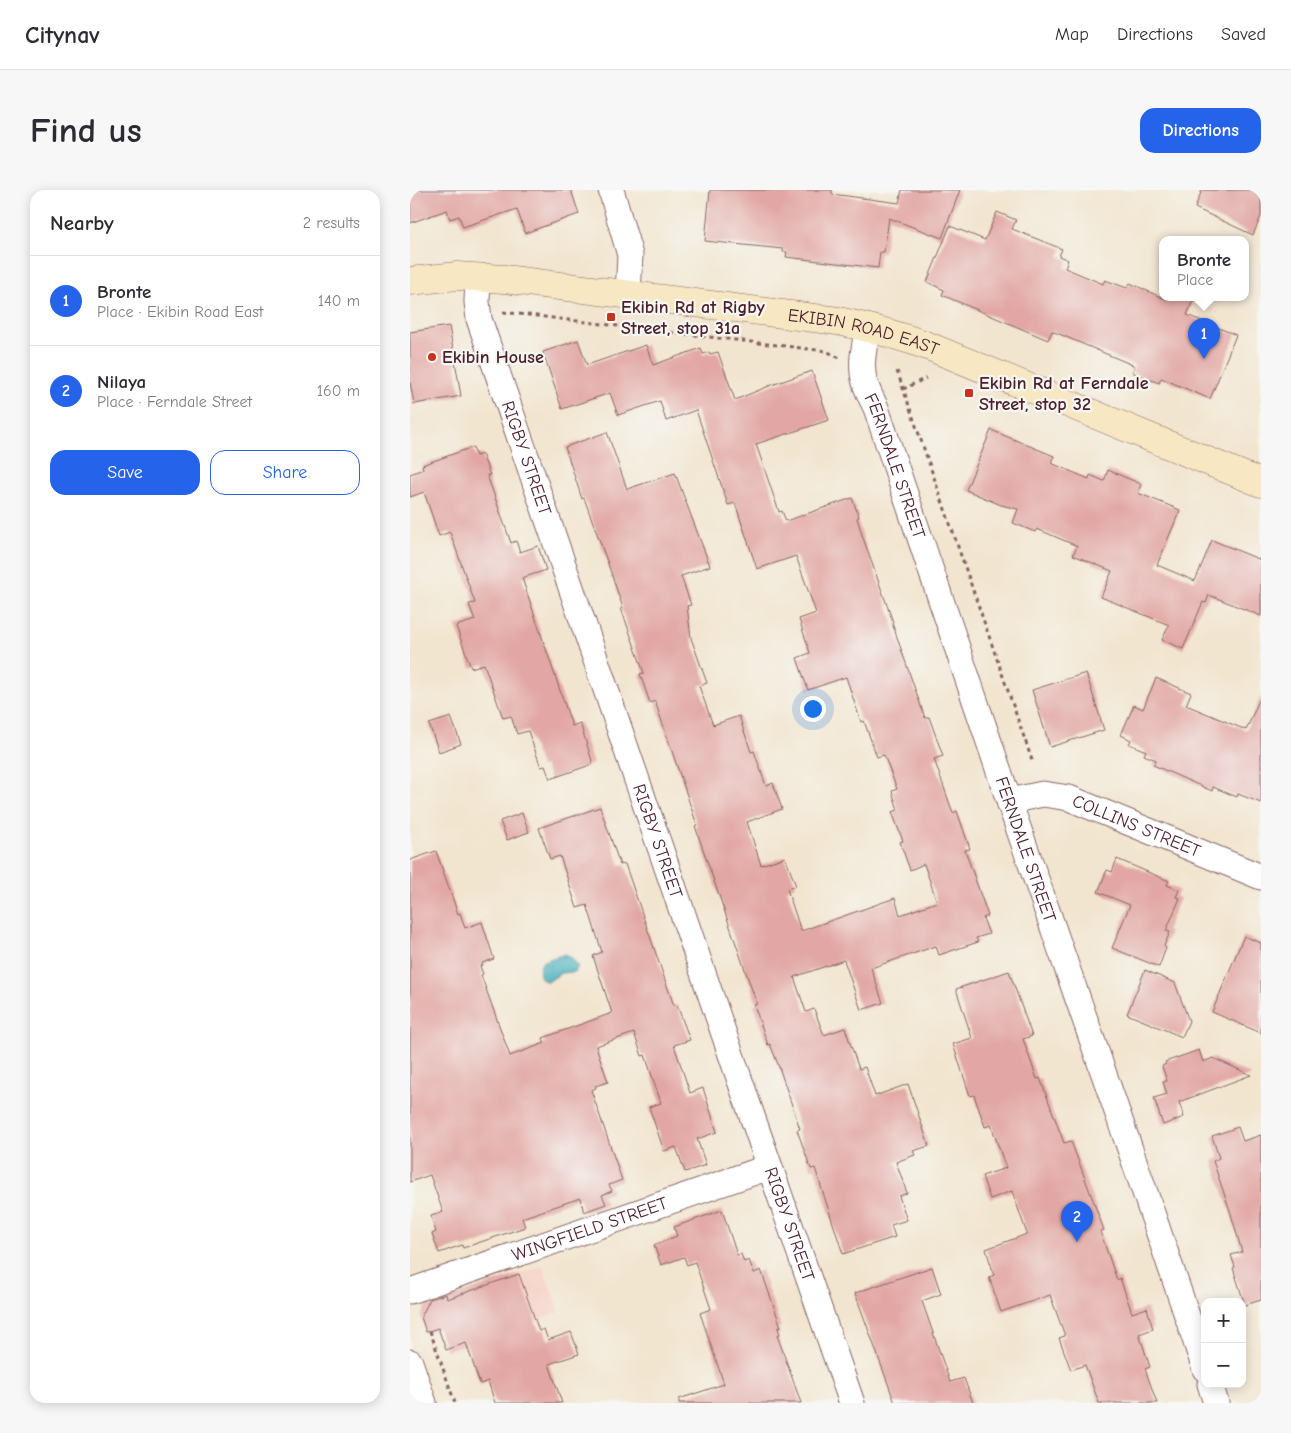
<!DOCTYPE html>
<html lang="en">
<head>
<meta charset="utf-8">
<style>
	:root { --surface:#fff; --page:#f7f7f7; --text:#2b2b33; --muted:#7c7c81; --line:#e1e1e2; --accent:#2563eb }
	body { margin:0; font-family:"Comic Neue",sans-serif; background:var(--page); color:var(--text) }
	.controls { position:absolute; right:15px; bottom:15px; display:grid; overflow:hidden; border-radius:10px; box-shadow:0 2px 12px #0003 }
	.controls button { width:45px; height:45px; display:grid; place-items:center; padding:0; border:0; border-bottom:1px solid var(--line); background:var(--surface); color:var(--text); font:25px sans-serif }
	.you { position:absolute; left:402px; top:518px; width:18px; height:18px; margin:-12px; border:4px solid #fff; border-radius:50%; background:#1a73e8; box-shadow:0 0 0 8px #1a73e833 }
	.badge { display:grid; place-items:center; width:32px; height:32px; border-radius:50%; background:var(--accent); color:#fff; font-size:16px; font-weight:700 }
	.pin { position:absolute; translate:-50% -41px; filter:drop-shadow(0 1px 2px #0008) }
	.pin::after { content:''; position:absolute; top:26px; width:18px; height:15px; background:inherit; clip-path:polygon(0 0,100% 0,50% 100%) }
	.popup { position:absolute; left:749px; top:46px; width:90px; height:65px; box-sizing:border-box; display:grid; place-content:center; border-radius:10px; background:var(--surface); filter:drop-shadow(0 1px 4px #0005); font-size:16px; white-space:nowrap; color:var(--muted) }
	.popup b { font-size:19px; color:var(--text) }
	.popup::after { content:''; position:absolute; left:50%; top:100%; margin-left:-10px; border:10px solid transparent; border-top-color:var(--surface) }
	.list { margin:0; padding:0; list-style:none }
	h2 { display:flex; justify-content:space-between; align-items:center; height:65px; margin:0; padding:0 20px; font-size:21px }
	h2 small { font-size:16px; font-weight:400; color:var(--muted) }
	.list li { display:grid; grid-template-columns:32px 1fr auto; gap:15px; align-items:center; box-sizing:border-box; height:90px; padding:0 20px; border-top:1px solid var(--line) }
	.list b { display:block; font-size:19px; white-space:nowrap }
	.list p { margin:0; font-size:16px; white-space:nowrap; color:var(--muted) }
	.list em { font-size:16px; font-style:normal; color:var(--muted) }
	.actions { display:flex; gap:10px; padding:15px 20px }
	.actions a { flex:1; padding:11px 0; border:1px solid var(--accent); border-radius:15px; text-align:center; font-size:18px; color:var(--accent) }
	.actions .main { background:var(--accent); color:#fff }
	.map { position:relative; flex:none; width:851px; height:1213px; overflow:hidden; border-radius:15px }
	header { display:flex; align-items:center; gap:30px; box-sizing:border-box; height:70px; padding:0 25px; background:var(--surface); border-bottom:1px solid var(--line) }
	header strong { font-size:24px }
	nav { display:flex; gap:28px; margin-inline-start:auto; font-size:18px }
	.intro { display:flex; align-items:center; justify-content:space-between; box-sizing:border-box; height:120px; padding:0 30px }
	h1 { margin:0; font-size:35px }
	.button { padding:12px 22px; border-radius:15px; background:var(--accent); color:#fff; font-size:18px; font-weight:700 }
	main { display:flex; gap:30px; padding:0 30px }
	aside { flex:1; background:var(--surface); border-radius:15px; box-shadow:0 2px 12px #0003 }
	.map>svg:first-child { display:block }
</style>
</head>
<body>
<header>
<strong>Citynav</strong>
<nav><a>Map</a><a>Directions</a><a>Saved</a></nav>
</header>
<div class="intro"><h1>Find us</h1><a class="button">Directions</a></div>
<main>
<aside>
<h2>Nearby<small>2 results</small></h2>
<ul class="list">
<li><span class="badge">1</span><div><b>Bronte</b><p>Place · Ekibin Road East</p></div><em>140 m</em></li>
<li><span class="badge">2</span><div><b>Nilaya</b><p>Place · Ferndale Street</p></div><em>160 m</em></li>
</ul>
<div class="actions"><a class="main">Save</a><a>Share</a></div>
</aside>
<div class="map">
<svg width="851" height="1213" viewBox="0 0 851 1213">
	<defs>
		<pattern id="water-ripples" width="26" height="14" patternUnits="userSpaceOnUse" patternTransform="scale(1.25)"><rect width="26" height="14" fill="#3cacb8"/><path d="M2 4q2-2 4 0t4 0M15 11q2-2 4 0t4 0" fill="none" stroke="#348b96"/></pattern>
	</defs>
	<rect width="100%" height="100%" fill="#f6f6f2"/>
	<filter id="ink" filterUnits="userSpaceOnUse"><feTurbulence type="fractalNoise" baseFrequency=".02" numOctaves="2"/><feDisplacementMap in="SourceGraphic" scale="10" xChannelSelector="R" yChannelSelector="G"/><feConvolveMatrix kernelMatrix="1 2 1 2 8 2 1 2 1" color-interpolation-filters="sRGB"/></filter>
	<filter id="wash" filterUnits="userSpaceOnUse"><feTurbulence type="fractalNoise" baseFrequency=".0096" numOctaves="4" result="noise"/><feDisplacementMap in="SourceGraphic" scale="20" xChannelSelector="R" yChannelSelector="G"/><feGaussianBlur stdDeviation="1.12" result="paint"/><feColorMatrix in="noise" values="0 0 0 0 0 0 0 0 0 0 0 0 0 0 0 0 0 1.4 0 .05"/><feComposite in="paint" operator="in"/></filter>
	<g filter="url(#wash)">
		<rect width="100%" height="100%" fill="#f2e5cf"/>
		<!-- built -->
		<path fill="#f6d1c5" d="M133,1076L149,1122L37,1162L25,1128L34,1110Z"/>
		<!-- water -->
		<path fill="url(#water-ripples)" stroke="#436672" d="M155,764L162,768L168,776L165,782L151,783L138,792C127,789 128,779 133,771Z"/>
		<g id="blocks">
			<!-- building -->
			<path fill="#e2a7a4" d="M0,0H161L169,24L115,43L107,19L53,37L49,26L40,29L37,20L0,33Z
				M300,0H422V4L489,13L492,0H550L532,48L479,28L474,62H470L468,78L376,67L377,62H373V59L295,51Z
				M792,0H851V26L843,45L785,18Z
				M587,22L606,30L602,39L652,59L649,66L658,70L655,78L693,94L695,90L717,98L720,93L753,108H784L777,125L826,145L800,209L751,188L749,193L722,182L725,176L642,141L638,150L532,105L534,100L517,92L540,36L575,50Z
				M39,136L51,206L4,214L0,192V142Z
				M168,150L177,175L236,155L243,175L291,158L293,164L299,162L300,164L308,162L325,210L359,196L402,181L419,230L346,254L369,322L372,321L376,331L442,308L449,327L447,328L452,345L483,432L482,433L515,528L519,527L533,566L524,569L543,623L547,621L560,659L555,660L578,726L573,728L579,744L566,748L568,752L529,765L526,756L461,778L473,813L451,820L434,770L384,787L396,822L404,819L414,845L435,838L449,879L455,877L465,906L498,894L519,956L503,961L505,965L486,972L497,1003L489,1006L497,1030L481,1035L485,1047L433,1064L405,978L401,979L387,940L390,939L369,877L360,854L358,855L344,815L347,814L304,691L285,636L287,635L245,511L240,513L230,484L234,483L211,418H213L197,371L174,308L172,309L155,257L197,242L217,299L265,283L300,376L271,386L281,415L277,416L281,448L297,493L289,496L303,535L329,526L341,562L344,561L356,596L363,593L372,619L337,632L351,675L375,667L386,696L377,699L391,741L485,708L490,725L527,712L514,674L500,680L490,652L493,651L482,622L488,620L482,601L487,599L474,565L467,567L454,531L451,532L436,487L398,500L387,468L400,463L389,429L406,423L386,366L347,379L325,313L318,315L286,220L256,231L250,211L208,225L200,203L152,219L133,162Z
				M581,240L644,266L641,273L679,289L680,285L694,291L698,280L731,294L728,303L770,320L747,375L785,391L802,350L851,370V426L799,405L796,413L793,412L773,459L752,450L759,435L691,407L702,381L663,365L667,356L627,339L625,342L603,333L608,319L591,315L556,300Z
				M63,257L66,266L72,264L80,285H77L101,353L106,351L110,362L128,356L136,380L112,388L162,536L170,533L183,574L140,589L135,576L131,577L118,541L107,544L101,526L93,528L74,474L61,478L46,436L65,430L59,414L65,413L40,342L29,346L14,302L0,307V284L13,279L12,275Z
				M676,483L694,540L640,557L622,500Z
				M746,488L781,503L776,515L836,540L851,506V613L828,604L827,607L803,597L802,601L743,575L746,570L734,565L736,561L719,554L721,550L711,545L724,515L733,519Z
				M41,527L51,554L29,562L19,534Z
				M190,617L210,675L215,674L264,816L267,815L280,850L264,855L280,903L293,898L307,942L287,949L296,975L275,982L266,957L254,961L239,917L251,913L235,865L232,866L224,843L186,856L198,892L185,896L186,898L181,900L212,990L199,995L202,1001L192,1005L196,1014L174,1022L170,1008L112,1028L115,1037L53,1058L52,1055L29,1063L22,1044L26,1042L21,1026L33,1022L20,985L0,992V670L26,661L48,724L50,723L55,738L72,732L84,769L72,773L73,775L70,776L73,784L71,785L100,866L135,853L133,848L202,823L183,766L192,762L177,715L167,718L150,666L140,669L129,638Z
				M112,623L119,642L97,650L90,631Z
				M707,669L759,691L757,695L769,700L766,707L770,708L756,741L760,742L754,756L756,758L749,777L702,758L720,715L688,702L697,680L702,682Z
				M834,746L851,753V843L802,822Z
				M735,780L765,793L779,831L772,847L717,824Z
				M599,781L622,846L613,849L627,889L630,888L654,953L661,951L694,1040L690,1041L707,1090L710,1088L722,1123L737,1118L743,1139L729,1144L740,1177L735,1179L747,1213H689L675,1175L661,1180L649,1148L655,1146L640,1105L591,1122L579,1087L584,1085L576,1059L617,1044L602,1001L580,1009L572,986L596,978L581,935L575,937L564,905L560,906L543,854L562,848L546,799Z
				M789,860L793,872L803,868L841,885L769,912L774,927L753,935L744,908L757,904L753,892L757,891L752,876L756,874L755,872Z
				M828,937L833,951L851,945V1110L835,1115L823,1078L825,1077L821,1065L832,1062L821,1024L803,971L809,968L802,946Z
				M312,1020L327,1065L331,1064L334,1072L339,1070L344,1083L351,1080L371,1137L368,1138L370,1144L367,1145L391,1213H269V1209L314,1194L290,1123L301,1119L285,1072L277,1075L274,1067L251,1075L244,1055L267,1046L264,1037Z
				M522,1077L531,1104L512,1111L540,1192L554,1188L563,1213H485L445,1103Z
				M109,1084L129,1141L134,1139L138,1150L161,1142L169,1164L139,1174L152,1213H85L78,1191L70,1194L56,1153L36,1160L28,1138L16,1142L11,1127L20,1109L36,1104L37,1109Z"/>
		</g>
	</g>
	<g filter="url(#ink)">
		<use href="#blocks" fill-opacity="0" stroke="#856464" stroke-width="1"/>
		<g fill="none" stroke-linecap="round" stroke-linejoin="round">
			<defs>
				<g id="street">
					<path d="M201,0L220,65L218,105"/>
					<path id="s1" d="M68,87L67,112L69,129L340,920L442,1213"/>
					<path id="s2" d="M458,137C455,154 450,172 454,189C456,199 462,209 466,218C511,350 555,483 600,614C665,802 732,990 795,1179"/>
					<path id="s3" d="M599,611L633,604L659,608L851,687"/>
					<path id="s4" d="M0,1101L359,977"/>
					<path d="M0,1172L14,1213"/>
					<path d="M800,1194L806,1213"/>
				</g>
				<g id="secondary">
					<path id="s5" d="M0,91L47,86L94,89L428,131C461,138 492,146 523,158L851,293"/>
				</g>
			</defs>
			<!-- street casing -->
			<use href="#street" stroke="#856464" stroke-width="27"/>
			<!-- secondary casing -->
			<use href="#secondary" stroke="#856464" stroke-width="29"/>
			<!-- path -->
			<path stroke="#856464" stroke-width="3" stroke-dasharray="4 4" stroke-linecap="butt" d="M93,122L416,161L430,168
				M487,181L623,573
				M493,199L516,188
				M20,1141L45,1213"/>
			<!-- street -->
			<use href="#street" stroke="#fff" stroke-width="25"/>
			<!-- secondary -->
			<use href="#secondary" stroke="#f7e8c3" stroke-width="28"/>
		</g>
	</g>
	<!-- markers -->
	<g fill="#c8321e" stroke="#f6f6f2" stroke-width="2">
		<rect x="196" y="122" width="10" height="10" rx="2.5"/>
		<circle cx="22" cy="167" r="5"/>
		<rect x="554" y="198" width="10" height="10" rx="2.5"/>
	</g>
	<g text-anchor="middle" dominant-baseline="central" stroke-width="4.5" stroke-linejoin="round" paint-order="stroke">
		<!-- poi labels -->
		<g font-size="18" font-weight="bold" fill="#4a1f2b" stroke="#f6f6f2" text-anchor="start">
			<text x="211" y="117">Ekibin Rd at Rigby<tspan x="211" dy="21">Street, stop 31a</tspan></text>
			<text x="32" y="167">Ekibin House</text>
			<text x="569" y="193">Ekibin Rd at Ferndale<tspan x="569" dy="21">Street, stop 32</tspan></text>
		</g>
		<!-- street labels -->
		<g font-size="18" fill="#4a1f2b" stroke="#f6f6f2">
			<text stroke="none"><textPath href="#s5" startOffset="458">EKIBIN ROAD EAST</textPath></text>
			<text stroke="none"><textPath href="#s1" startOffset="189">RIGBY STREET</textPath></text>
			<text stroke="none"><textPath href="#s2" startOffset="145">FERNDALE STREET</textPath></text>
			<text stroke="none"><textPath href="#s3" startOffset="134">COLLINS STREET</textPath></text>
			<text stroke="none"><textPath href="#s1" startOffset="594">RIGBY STREET</textPath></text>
			<text stroke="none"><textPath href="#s2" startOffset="550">FERNDALE STREET</textPath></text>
			<text stroke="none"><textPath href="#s1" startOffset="999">RIGBY STREET</textPath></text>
			<text stroke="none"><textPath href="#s4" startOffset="190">WINGFIELD STREET</textPath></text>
		</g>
	</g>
</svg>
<div class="controls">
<button>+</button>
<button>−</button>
</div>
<div class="you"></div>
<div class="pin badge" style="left:794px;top:169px">1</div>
<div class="popup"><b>Bronte</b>Place</div>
<div class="pin badge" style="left:667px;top:1052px">2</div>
</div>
</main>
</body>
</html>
